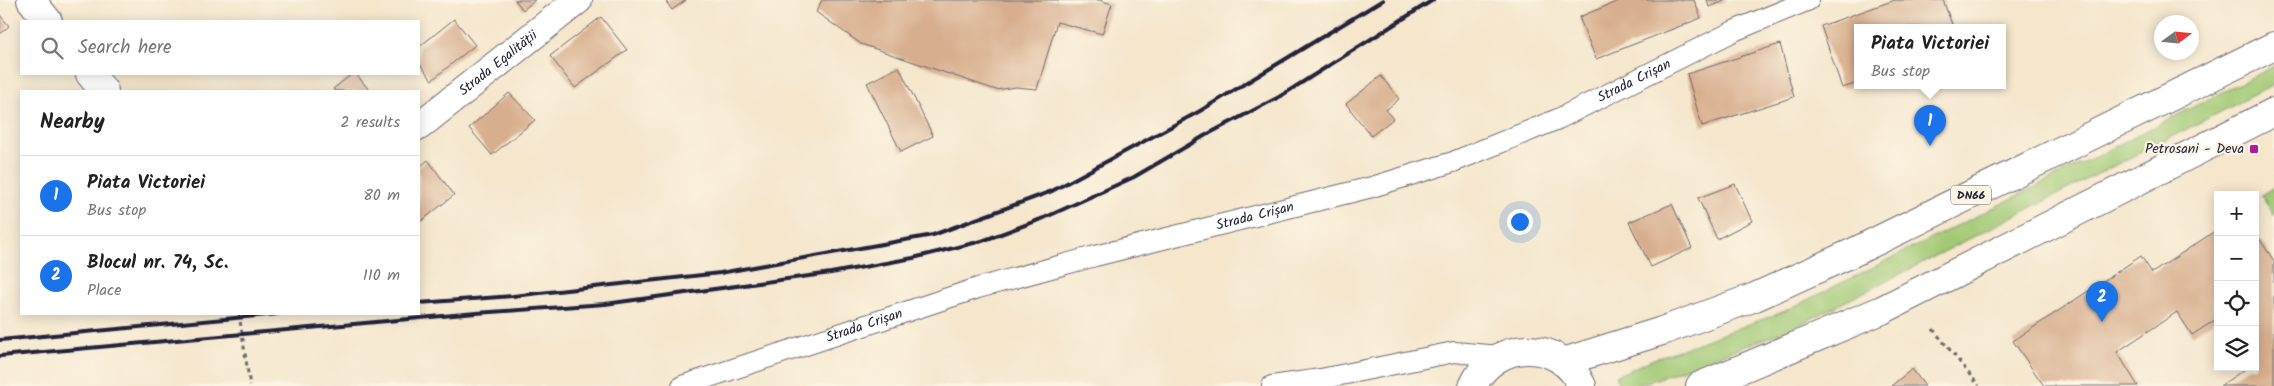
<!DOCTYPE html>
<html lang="en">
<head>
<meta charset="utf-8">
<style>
	:root { --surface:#fff; --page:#f2f2f2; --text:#222; --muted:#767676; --line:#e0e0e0; --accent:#1a73e8 }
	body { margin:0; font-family:Kalam,sans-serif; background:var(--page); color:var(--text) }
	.controls { position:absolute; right:15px; bottom:15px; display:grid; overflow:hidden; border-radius:0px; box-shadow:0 2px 12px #0003 }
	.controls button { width:45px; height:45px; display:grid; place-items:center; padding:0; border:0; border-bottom:1px solid var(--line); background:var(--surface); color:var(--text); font:25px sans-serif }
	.compass { position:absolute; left:2154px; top:15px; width:45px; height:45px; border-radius:50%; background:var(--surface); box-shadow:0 2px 12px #0003; rotate:75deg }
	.you { position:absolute; left:1519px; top:221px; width:18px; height:18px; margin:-12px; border:4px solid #fff; border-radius:50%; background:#1a73e8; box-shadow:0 0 0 8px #1a73e833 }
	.badge { display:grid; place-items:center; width:32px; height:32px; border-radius:50%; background:var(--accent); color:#fff; font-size:16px; font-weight:700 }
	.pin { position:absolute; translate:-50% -41px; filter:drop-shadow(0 1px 2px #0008) }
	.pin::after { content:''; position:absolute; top:26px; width:18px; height:15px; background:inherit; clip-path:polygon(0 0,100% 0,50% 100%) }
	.popup { position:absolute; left:1854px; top:24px; width:152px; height:65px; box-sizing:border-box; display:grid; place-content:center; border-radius:0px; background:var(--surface); filter:drop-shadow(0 1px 4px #0005); font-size:16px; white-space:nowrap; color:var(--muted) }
	.popup b { font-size:19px; color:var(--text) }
	.popup::after { content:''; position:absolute; left:50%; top:100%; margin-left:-10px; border:10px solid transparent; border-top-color:var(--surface) }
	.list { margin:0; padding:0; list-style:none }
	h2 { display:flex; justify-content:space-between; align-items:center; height:65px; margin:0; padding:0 20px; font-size:21px }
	h2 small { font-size:16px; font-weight:400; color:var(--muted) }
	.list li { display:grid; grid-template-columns:32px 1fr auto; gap:15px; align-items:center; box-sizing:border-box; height:80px; padding:0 20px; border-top:1px solid var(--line) }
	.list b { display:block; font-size:19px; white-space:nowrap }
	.list p { margin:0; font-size:16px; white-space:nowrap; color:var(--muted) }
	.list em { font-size:16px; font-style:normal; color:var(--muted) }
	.icon { flex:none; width:28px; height:28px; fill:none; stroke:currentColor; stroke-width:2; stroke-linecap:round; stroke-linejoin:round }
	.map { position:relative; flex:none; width:2274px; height:386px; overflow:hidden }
	.search { position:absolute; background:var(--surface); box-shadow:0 2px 12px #0003; left:20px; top:20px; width:400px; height:55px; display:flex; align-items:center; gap:12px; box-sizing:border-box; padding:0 18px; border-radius:0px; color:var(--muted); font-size:19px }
	.panel { position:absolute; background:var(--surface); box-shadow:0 2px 12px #0003; left:20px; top:90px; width:400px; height:225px; border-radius:0px }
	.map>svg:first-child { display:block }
</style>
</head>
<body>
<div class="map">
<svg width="2274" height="386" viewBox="0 0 2274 386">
	<rect width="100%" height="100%" fill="#fcf5e5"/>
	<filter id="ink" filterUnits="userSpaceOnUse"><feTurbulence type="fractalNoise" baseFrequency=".02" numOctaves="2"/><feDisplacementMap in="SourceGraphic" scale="10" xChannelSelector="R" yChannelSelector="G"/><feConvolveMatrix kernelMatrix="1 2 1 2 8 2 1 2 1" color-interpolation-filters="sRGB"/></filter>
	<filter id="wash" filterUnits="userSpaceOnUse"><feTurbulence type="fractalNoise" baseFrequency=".0096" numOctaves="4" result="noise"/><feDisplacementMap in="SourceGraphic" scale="20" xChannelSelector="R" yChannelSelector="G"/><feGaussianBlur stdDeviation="1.12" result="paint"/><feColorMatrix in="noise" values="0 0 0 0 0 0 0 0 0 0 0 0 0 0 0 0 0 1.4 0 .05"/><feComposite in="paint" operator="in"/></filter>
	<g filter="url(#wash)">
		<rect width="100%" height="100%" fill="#f5e6cc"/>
		<!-- green -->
		<path fill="#a2c974" stroke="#627658" d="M2274,66V85L1793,328L1657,379L1634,386H1619L1616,376L1651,360L1785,311L2051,179Z
			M2274,187V216L2261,195Z"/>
		<g id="blocks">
			<!-- building -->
			<path fill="#d8af8e" d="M515,0H535L523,10Z
				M665,0H686L672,10Z
				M822,0H1099L1112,4L1102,34L1057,22L1037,89L1016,87L996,90L861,44L816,12Z
				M1621,0H1694L1701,18L1596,59L1579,17Z
				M1707,0H1727L1709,7Z
				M1895,0H1943L1953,27H1858V83L1842,88L1821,26Z
				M0,15L9,26L0,34Z
				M601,17L627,50L575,88L550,56Z
				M454,19L475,45L432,80L419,63V47Z
				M1780,44L1794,97L1702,126L1687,74Z
				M899,67L933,136L901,152L867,83Z
				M352,74H356L370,91H335L333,89Z
				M1381,76L1399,99L1386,110L1393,119L1371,136L1346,104Z
				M509,93L535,120L492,155L469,128Z
				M428,160L454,195L419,223V168Z
				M1735,184L1752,221L1717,239L1698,198Z
				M1672,204L1692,248L1651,267L1629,222Z
				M2218,229V318L2192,335L2177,312L2117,352L2138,386H2044L2013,341L2141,256L2152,273Z
				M2255,232L2274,261V386H2220L2248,367H2255Z
				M1912,369L1925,386H1891Z"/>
		</g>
	</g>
	<g filter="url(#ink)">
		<use href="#blocks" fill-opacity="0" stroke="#6c676e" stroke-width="1"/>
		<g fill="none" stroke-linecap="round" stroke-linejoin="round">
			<defs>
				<g id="lane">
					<path id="s1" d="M682,386L978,288L1095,256L1372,187L1453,162L1558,119L1736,30L1809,0"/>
					<path d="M1272,386L1321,379L1454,352L1500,356"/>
				</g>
				<g id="street">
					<path d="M31,0L48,21"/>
					<path d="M90,74L104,91"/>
					<path id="s2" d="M419,126L578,0"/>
				</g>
				<path id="primary" d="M1563,362L1662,331L1755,297L1852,253L2274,46
					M1473,386C1495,339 1560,337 1582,386
					M1700,386L1882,310L2274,112"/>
			</defs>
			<!-- lane casing -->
			<use href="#lane" stroke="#6c676e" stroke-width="22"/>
			<!-- street casing -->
			<use href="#street" stroke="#6c676e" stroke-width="30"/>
			<!-- primary casing -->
			<use href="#primary" stroke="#6c676e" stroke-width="30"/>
			<!-- path -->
			<path stroke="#6c676e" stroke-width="3" stroke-dasharray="4 4" stroke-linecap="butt" d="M239,314L250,386
				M1933,329L1979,386"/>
			<!-- lane -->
			<use href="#lane" stroke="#fff" stroke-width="20"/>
			<!-- street -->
			<use href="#street" stroke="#fff" stroke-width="28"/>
			<!-- primary -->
			<use href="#primary" stroke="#fff" stroke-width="28"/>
			<!-- rail -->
			<path stroke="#22223b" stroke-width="4" d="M419,303L513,296L720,273L933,235L1052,191L1200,111L1383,0
				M0,340L277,314
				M0,356L476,313L605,304L831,273L913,258L982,241L1044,218L1134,177L1206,135L1279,97L1433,0"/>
		</g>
	</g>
	<!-- markers -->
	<rect fill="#b5179e" stroke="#fcf5e5" stroke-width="2" x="2249" y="144" width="10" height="10" rx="2.5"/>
	<g text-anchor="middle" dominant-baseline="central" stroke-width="4.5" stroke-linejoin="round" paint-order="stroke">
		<!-- shield labels -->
		<rect fill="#fcf5e5" stroke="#63616e" stroke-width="1" x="1951" y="185.5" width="40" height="19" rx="4"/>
		<g font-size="12" font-weight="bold" fill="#22223b">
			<text x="1971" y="195">DN66</text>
		</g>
		<!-- street labels -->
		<g font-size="14" fill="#22223b" stroke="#fcf5e5">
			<text stroke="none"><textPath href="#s2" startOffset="101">Strada Egalității</textPath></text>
			<text stroke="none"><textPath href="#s1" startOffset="1002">Strada Crișan</textPath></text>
			<text stroke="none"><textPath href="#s1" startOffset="598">Strada Crișan</textPath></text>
			<text stroke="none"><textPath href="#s1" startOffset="192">Strada Crișan</textPath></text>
		</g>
		<!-- poi labels -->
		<g font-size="14" fill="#22223b" stroke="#fcf5e5" text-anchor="end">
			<text x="2244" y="149">Petrosani - Deva</text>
		</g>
	</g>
</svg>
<div class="controls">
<button>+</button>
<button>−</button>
<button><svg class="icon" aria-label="locate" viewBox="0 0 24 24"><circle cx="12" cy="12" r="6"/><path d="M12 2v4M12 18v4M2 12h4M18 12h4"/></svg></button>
<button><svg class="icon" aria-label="layers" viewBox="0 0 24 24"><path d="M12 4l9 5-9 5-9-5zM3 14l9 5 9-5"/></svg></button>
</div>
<svg class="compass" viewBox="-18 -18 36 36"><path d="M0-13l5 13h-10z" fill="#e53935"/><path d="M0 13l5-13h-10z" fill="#767676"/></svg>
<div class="you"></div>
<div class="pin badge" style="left:1930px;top:146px">1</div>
<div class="popup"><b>Piata Victoriei</b>Bus stop</div>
<div class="pin badge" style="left:2102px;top:322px">2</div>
<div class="search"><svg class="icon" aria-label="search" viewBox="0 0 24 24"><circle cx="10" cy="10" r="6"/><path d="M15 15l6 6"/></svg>Search here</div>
<section class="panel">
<h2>Nearby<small>2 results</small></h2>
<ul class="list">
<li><span class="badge">1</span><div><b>Piata Victoriei</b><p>Bus stop</p></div><em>80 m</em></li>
<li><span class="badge">2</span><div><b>Blocul nr. 74, Sc.</b><p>Place</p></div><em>110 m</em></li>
</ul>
</section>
</div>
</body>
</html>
